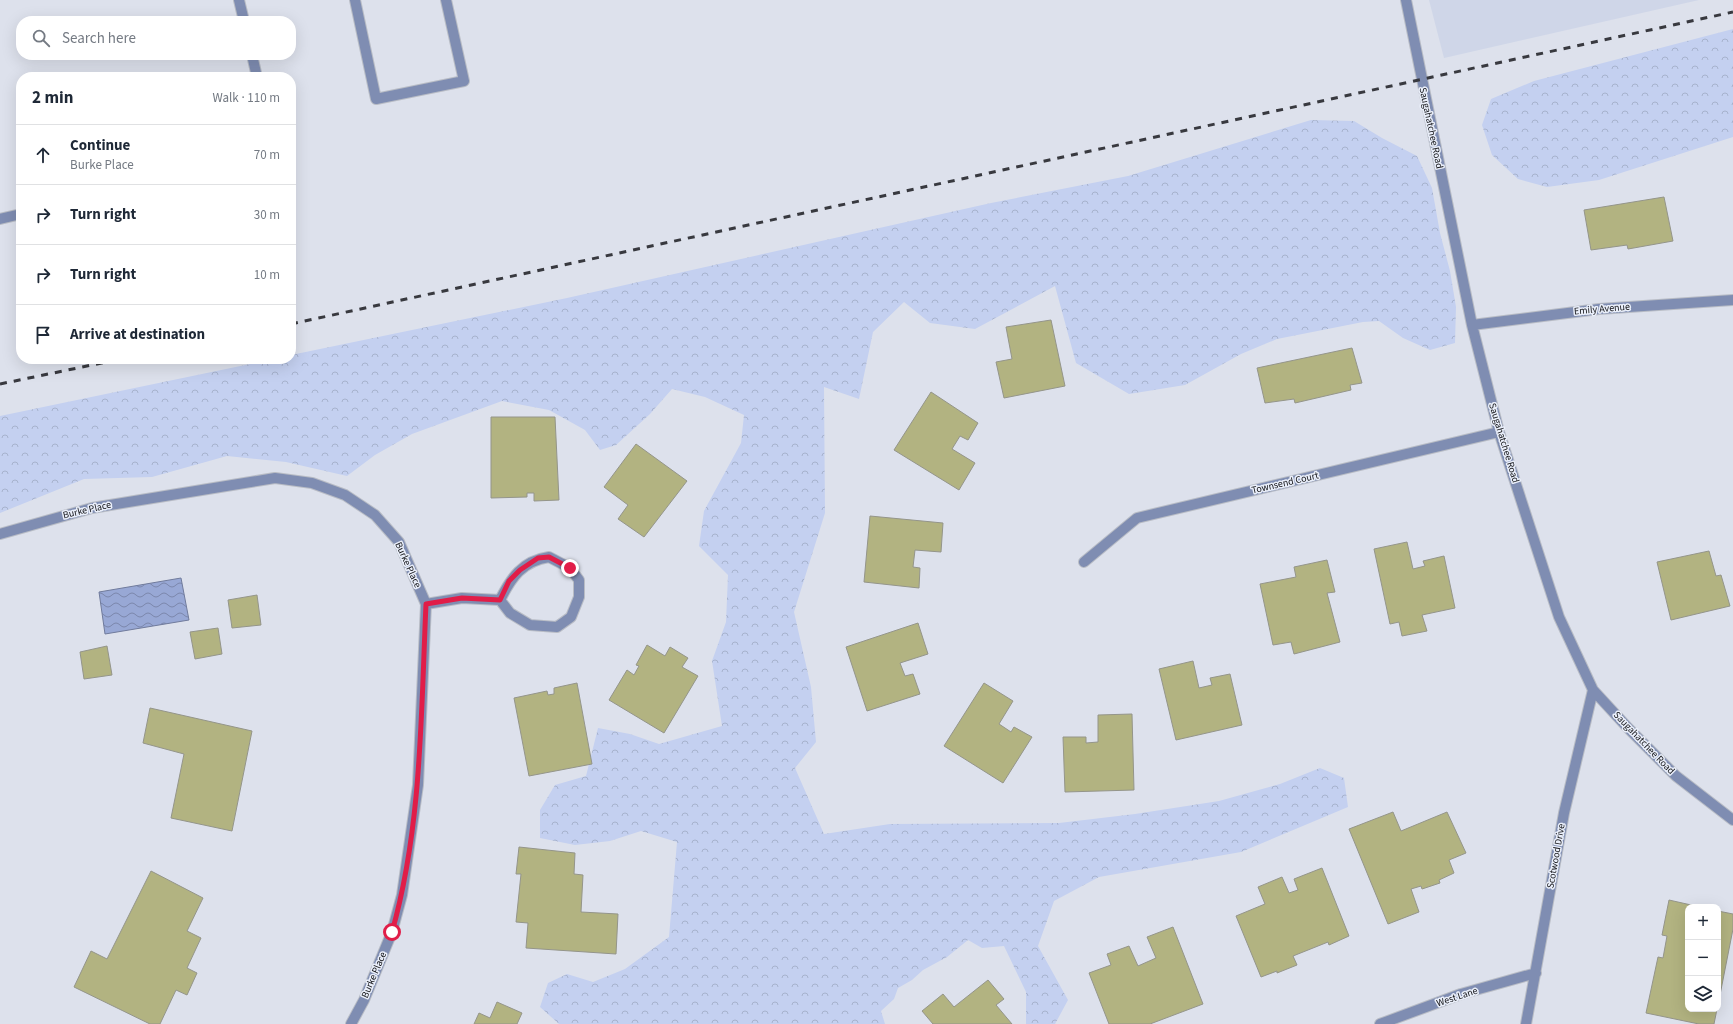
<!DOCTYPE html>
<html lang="en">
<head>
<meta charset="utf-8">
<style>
	:root { --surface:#fff; --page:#f6f6f7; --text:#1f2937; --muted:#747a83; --line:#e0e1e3 }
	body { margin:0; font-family:"Source Sans 3",sans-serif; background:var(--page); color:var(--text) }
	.controls { position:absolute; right:12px; bottom:12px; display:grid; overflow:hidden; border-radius:8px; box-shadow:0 4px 16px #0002 }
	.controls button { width:36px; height:36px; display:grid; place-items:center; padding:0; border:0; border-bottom:1px solid var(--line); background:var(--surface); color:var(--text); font:20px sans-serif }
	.stop { position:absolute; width:12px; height:12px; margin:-9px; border:3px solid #e11d48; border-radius:50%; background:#fff }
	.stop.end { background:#e11d48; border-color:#fff; box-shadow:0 1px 4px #0008 }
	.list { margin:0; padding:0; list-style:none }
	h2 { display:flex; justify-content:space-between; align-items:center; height:52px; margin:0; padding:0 16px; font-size:17px }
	h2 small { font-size:13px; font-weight:400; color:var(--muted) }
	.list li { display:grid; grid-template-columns:26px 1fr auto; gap:12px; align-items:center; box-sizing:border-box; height:60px; padding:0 16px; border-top:1px solid var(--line) }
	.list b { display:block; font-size:15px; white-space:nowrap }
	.list p { margin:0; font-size:13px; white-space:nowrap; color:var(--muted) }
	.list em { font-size:13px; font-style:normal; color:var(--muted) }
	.icon { flex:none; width:22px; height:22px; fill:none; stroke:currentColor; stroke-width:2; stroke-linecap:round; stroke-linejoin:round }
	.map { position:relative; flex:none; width:1733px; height:1024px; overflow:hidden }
	.search { position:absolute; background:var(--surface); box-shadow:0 4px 16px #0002; left:16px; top:16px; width:280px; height:44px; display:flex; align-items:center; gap:10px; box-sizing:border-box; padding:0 14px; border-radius:16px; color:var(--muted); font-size:15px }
	.panel { position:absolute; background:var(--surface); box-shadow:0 4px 16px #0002; left:16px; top:72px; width:280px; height:292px; border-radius:16px }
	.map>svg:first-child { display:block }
</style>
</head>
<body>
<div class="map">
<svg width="1733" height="1024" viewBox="0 0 1733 1024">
	<defs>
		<pattern id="forest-crowns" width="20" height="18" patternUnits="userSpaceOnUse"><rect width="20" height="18" fill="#c4d0f0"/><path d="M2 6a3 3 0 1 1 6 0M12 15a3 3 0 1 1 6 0" fill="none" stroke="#a7b2cd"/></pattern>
		<pattern id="water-waves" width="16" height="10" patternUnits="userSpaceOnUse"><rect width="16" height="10" fill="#98a8d5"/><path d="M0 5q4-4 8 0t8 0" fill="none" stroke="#7b87ac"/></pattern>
	</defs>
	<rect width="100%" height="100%" fill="#dde1ec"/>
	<!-- built -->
	<path fill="#cfd6e8" d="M1429,0H1699L1444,58Z"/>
	<!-- forest -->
	<path fill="url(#forest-crowns)" d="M1733,29V137L1599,180L1547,187L1518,179L1492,155L1482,125L1491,99L1534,81Z
		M1311,120L1354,121L1382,138L1417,156L1432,188L1440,233L1450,271L1456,307L1455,343L1430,350L1403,338L1379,321L1363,322L1277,339L1241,354L1185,385L1129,394L1076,363L1055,286L975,329L930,323L904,302L873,332L859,399L824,387L825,513L794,612L811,687L816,742L795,768L824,834L890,824L1059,823L1135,814L1219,801L1280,784L1320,768L1344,778L1348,807L1241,852L1099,877L1054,901L1038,946L1068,1000L1055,1024H1026V992L1004,946L982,948L968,940L947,957L923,970L912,980L898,988L894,999L881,1011L885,1024H559L540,1007L548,983L567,974L593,982L625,969L669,937L677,842L641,831L610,841L575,845L540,838V810L555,785L586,776L598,728L630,734L659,744L722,726L712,661L726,622L728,575L699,546L704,511L741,443L744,415L705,397L672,389L650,414L616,445L600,450L585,430L549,410L502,401L412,434L375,455L347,476L286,462L227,456L152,477L84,479L0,513V416L274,359H291V355L567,298L991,203L1128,176Z"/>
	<!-- water -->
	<path fill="url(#water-waves)" stroke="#707b9c" d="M181,578L189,620L105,634L99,592Z"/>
	<!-- building -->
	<path fill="#b2b381" stroke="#94958a" d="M1664,197L1673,241L1628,249L1627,245L1591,250L1584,210Z
		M1051,320L1065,386L1004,398L996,362L1012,359L1006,327Z
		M1352,348L1362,383L1350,385L1351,390L1295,403L1294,399L1265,403L1257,368Z
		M931,392L978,423L968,440L960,436L952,449L975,463L959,490L894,450Z
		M491,417H555L559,500L534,501V493H527V497L491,498Z
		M636,444L687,481L644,537L618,519L628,505L604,487Z
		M870,516L943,523L941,552L915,550L913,567L920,568L919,588L864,582Z
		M1407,542L1413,569L1425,566L1423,561L1444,556L1455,608L1422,615L1427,631L1402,636L1399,622L1390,624L1374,549Z
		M1709,551L1716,576L1721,575L1730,606L1671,620L1657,562Z
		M1327,560L1335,592L1327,593L1340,642L1294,654L1291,642L1273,645L1260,584L1296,577L1294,567Z
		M257,595L261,625L232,628L228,600Z
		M918,623L928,654L900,663L905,676L913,674L920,694L867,711L846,647Z
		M218,628L222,654L195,659L190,632Z
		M647,645L665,656L670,647L688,658L682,667L698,676L664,733L609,700L627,670L634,675L639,666L636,665Z
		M107,646L112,675L84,679L80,652Z
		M1193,661L1199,688L1212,685L1210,678L1230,674L1242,725L1176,740L1159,669Z
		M577,683L592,764L529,776L514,698L547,691L548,695L554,694V688Z
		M984,683L1013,701L999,724L1011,732L1014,727L1032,737L1003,783L944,746Z
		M150,708L252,731L232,831L171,818L184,754L143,743Z
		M1132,714L1134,790L1065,792L1063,737H1086V743L1098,742V715Z
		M1393,812L1401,831L1447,812L1466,853L1449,860L1454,873L1439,880L1440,883L1422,889L1421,886L1411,889L1419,912L1388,924L1349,829Z
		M519,847L575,853L574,874L583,875L581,912L618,914L616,954L526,948L528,923L516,922L521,874H516Z
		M1322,868L1349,936L1329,945L1328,942L1293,956L1297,965L1277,973V971L1261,977L1236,916L1265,904L1258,887L1282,877L1289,893L1298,890L1294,879Z
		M151,871L203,898L187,931L201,938L187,968L197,973L187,995L176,990L160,1024H150L74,987L91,951L107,959Z
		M1669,900L1700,907H1688V1009H1717L1714,1024H1699L1646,1013L1658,957L1663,958L1667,936L1662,935Z
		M1718,911L1733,914V929L1718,1005Z
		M1173,927L1203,1004L1150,1024H1109L1089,973L1111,965L1107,954L1129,946L1138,966L1156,958L1147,937Z
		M988,980L1004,999L996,1005L1012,1024H933L922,1011L943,994L954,1007Z
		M497,1002L522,1013L517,1024H474L479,1013L490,1018Z"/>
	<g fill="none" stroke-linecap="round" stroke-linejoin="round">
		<defs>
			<path id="service" d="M239,0L244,21
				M355,0L376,99L464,81L446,0
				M252,55L257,77
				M0,219L21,214"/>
			<path id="minor" d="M1406,0L1472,325L1499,432L1559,617L1593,690L1628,728L1676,776L1733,820
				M1472,325L1599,309L1733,300
				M0,534L92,508L275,478L312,483L345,495L375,515L399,542L426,604L418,785L402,895L392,932L364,1000L351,1024
				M549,557L570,568L579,580V597L571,617L557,627L530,625L510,613L500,600C511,578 522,561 549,557Z
				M1084,562L1137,518L1499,432
				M426,604L462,598L500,600
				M1380,1024L1461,994L1536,973
				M1526,1024L1564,813L1593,690"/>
		</defs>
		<!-- service casing -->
		<use href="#service" stroke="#b8bcc5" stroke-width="12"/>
		<!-- minor casing -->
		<use href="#minor" stroke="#b8bcc5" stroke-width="12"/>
		<!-- service -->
		<use href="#service" stroke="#7f8db2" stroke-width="10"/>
		<!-- minor -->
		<use href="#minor" stroke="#7f8db2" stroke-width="10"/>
		<!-- rail -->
		<path stroke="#38393f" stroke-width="3" stroke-dasharray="7 7" stroke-linecap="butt" d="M291,324L1733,12
			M0,384L121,359"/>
	</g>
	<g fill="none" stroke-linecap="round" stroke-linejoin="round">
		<!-- route -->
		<path stroke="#e11d48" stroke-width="5" d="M392,932C422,826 421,713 426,604L462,598L500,600L509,581L520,570L538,558L549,557L570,568"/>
	</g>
	<g text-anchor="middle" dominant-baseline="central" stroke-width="3" stroke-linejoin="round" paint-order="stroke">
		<!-- street labels -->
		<g font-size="10" fill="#111216" stroke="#eaeffa">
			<text transform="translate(1431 128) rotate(78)">Saugahatchee Road</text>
			<text transform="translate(1602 309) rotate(-5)">Emily Avenue</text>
			<text transform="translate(1504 443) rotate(73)">Saugahatchee Road</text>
			<text transform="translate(1285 483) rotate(-13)">Townsend Court</text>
			<text transform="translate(87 510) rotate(-13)">Burke Place</text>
			<text transform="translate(408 565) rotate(65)">Burke Place</text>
			<text transform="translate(1644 743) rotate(46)">Saugahatchee Road</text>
			<text transform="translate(1556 856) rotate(-80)">Scotwood Drive</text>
			<text transform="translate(374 975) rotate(-67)">Burke Place</text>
			<text transform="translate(1457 997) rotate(-18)">West Lane</text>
		</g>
	</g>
</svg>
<div class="controls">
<button>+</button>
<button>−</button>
<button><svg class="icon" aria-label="layers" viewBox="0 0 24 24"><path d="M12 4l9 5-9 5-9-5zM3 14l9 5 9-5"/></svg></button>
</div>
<div class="stop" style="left:392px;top:932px"></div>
<div class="stop end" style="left:570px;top:568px"></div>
<div class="search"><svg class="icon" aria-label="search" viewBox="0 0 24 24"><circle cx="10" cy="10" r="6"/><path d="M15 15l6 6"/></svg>Search here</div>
<section class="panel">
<h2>2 min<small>Walk · 110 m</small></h2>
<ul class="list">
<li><svg class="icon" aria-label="ahead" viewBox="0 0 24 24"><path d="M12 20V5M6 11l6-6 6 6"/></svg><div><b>Continue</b><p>Burke Place</p></div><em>70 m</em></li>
<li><svg class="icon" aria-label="right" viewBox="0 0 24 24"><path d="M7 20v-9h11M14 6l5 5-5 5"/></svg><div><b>Turn right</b></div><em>30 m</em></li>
<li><svg class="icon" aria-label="right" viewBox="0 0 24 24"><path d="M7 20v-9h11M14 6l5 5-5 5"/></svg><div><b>Turn right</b></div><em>10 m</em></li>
<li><svg class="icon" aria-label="arrive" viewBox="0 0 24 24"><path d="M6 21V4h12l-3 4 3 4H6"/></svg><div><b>Arrive at destination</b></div></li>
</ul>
</section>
</div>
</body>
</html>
